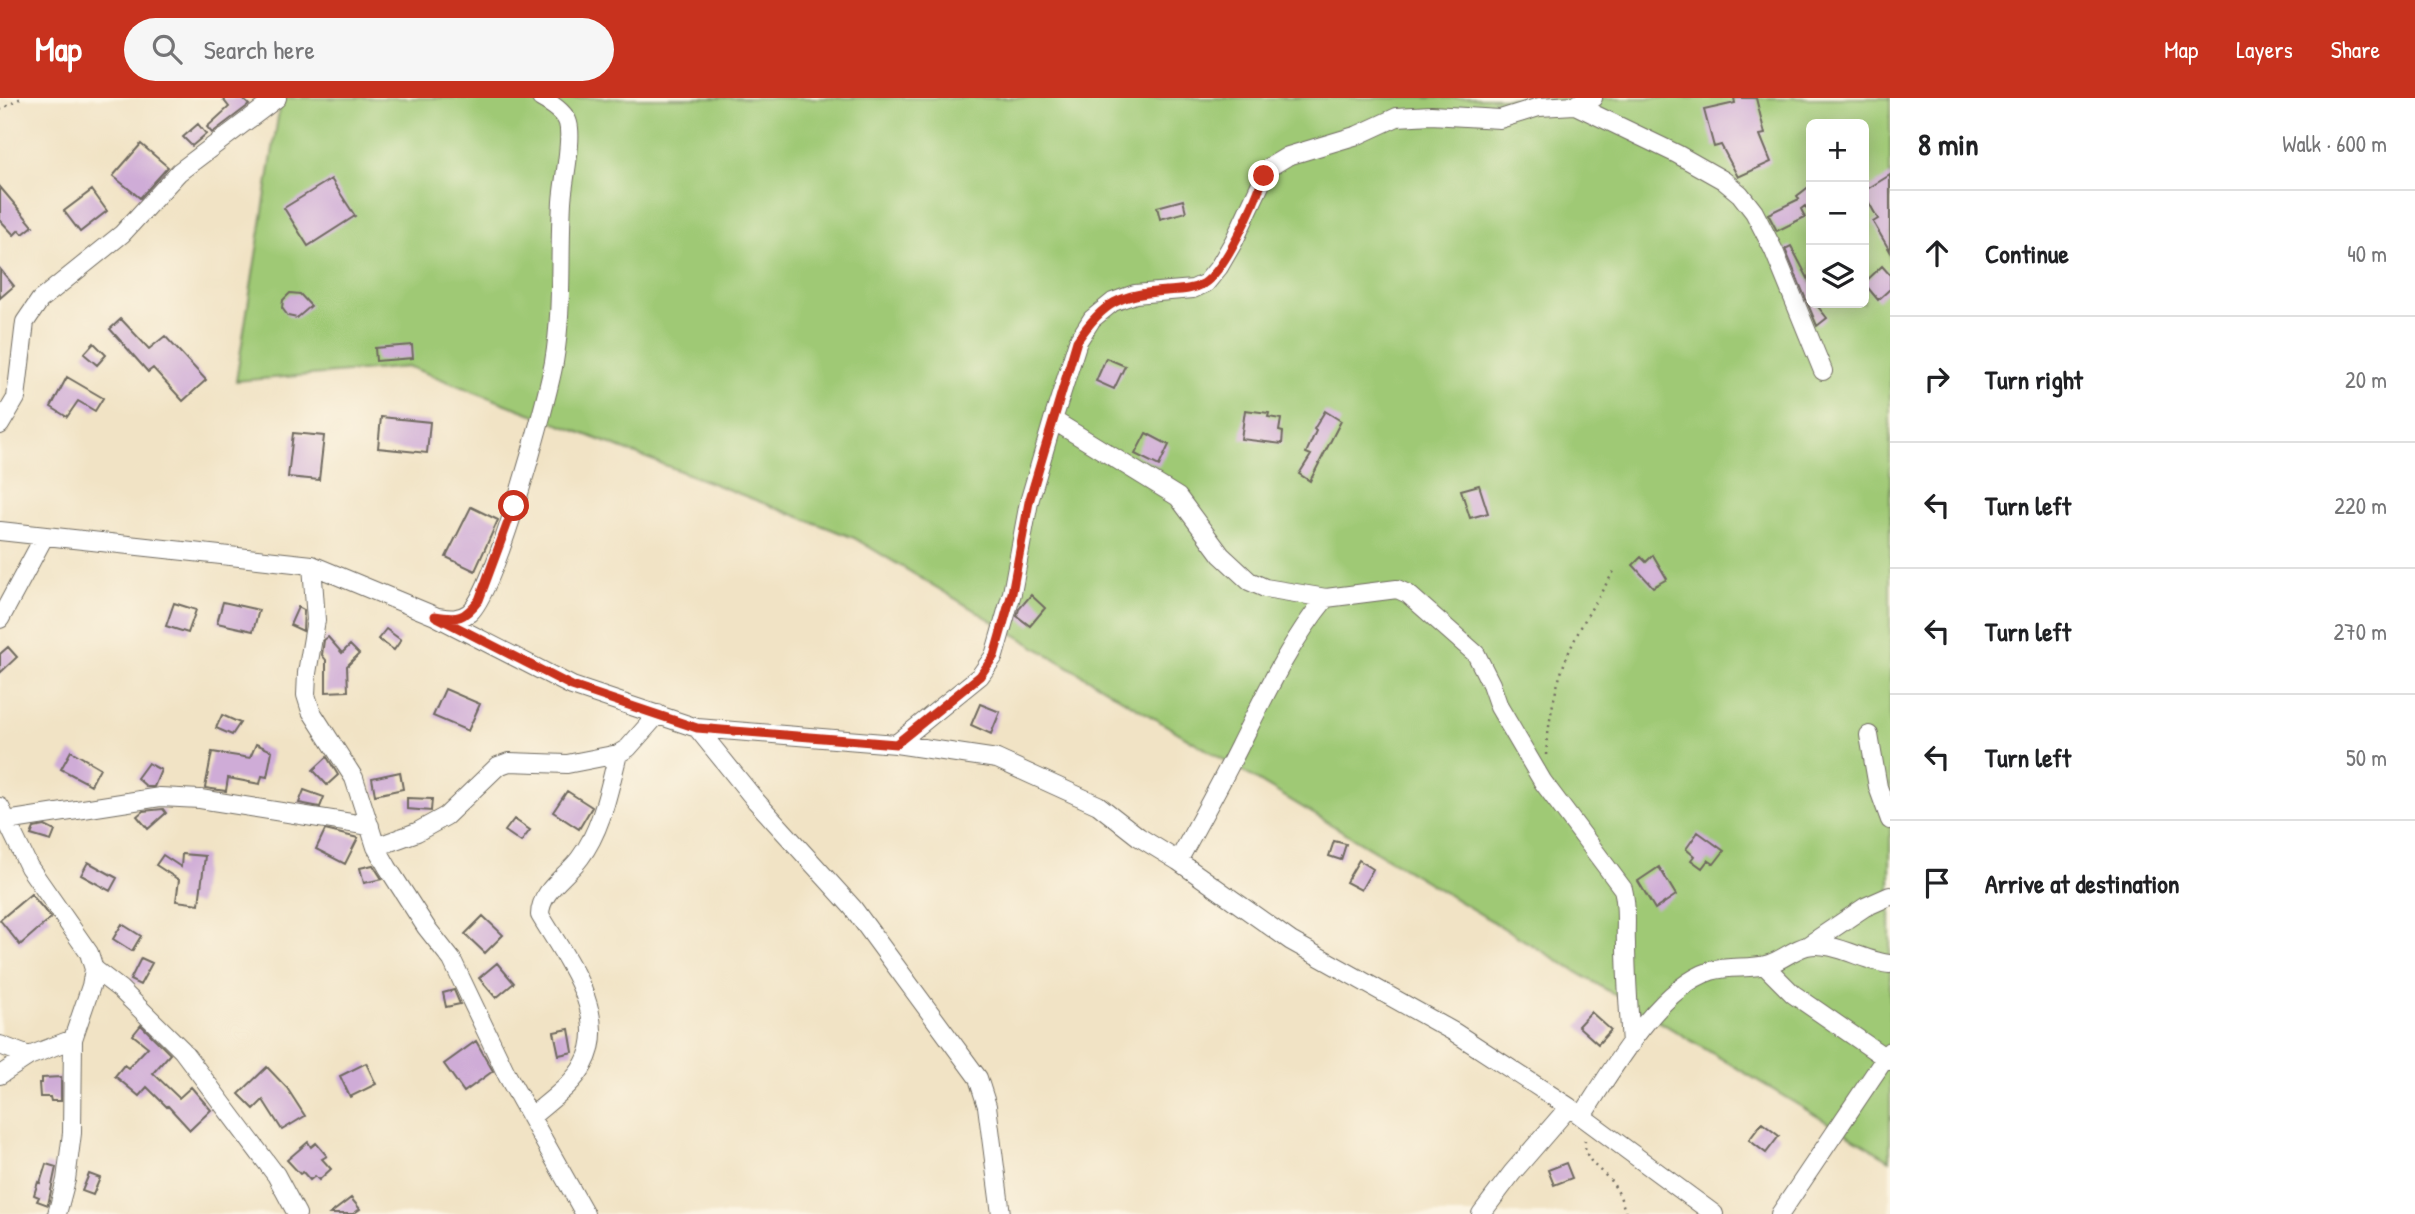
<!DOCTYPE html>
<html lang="en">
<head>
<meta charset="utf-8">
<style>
	:root { --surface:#fff; --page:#f6f6f6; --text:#202124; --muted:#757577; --line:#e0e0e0; --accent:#c8321e }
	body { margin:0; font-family:"Patrick Hand",sans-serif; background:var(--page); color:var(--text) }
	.controls { position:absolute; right:21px; top:21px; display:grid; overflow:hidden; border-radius:10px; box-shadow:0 4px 18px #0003 }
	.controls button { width:63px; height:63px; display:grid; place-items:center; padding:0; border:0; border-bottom:2px solid var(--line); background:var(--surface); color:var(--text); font:35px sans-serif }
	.stop { position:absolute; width:21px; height:21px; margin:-16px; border:5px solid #c8321e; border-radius:50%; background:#fff }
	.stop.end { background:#c8321e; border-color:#fff; box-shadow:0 2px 7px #0008 }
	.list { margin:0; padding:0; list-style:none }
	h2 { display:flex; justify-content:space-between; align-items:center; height:91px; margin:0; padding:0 28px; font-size:30px }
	h2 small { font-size:23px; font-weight:400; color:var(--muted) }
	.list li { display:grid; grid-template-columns:46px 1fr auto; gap:21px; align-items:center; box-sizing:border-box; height:126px; padding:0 28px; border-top:2px solid var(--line) }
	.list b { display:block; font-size:26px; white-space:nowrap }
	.list em { font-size:23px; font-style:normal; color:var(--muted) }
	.icon { flex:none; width:38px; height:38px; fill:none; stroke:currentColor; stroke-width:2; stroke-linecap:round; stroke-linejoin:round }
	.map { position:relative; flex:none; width:1890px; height:1116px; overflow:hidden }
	header { display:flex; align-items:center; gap:42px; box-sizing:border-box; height:98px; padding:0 35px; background:var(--accent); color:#fff }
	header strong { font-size:33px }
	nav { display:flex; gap:38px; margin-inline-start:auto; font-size:24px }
	.search { width:490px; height:63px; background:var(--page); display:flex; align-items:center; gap:18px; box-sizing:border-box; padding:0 24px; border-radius:38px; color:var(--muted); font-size:26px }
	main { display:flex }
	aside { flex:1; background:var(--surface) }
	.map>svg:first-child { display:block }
</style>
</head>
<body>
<header>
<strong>Map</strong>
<div class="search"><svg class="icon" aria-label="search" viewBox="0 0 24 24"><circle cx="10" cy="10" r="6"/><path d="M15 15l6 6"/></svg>Search here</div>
<nav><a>Map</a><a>Layers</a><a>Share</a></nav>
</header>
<main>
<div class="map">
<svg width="1890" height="1116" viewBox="0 0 1890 1116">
	<rect width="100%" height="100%" fill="#fcf5e5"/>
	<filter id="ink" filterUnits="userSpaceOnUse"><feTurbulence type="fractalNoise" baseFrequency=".0143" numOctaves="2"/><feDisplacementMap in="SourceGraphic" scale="14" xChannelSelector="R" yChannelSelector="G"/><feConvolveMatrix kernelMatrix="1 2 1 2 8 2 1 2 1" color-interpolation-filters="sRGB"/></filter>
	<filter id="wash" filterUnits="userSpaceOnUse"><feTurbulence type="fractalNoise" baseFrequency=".00686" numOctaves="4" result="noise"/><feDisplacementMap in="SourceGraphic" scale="28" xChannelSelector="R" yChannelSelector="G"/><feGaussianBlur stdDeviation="1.57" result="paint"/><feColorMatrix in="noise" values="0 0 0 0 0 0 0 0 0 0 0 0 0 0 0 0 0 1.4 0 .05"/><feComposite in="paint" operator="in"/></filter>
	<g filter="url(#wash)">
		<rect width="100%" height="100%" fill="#f1e3c5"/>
		<!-- green -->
		<path fill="#9fc975" stroke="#657a50" stroke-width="2" fill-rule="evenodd" d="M281,0H1890V1062L854,440L410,269L236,283ZM1811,26H1864V205H1811Z"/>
		<g id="blocks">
			<!-- building -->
			<path fill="#cfacd7" d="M222,0H242L249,7L212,35L207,29L229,9Z
				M1734,0H1756L1765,36L1760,37L1771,64L1738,79L1721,47L1714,49L1704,12L1735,5Z
				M198,26L206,36L192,48L183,39Z
				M141,46L168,69L140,100L113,78Z
				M1890,77V153L1873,124L1878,121L1864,96V93Z
				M331,81L355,118L308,148L284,110Z
				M1811,87V116L1805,108L1801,111L1805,119L1777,133L1768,116L1799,101L1797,98Z
				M0,89L33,128L23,136L19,132L14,137L0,122Z
				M92,92L107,113L80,134L64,113Z
				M1183,102L1186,114L1160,121L1157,109Z
				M1791,148L1811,186V205H1815L1827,220L1817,228L1785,151Z
				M1882,168L1890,177V191L1878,202L1864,185Z
				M0,171L14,188L0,200Z
				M290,195L300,196L311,208L297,220L288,218L282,210L283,202Z
				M121,221L149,251L165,238L206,282L183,303L153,270L148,274L110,231Z
				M94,245L106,257L97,267L84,256Z
				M412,247L413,260L376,263L375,250Z
				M1106,260L1125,268L1114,291L1096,283Z
				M67,279L103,300L95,313L78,303L67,319L51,309Z
				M1245,312L1269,315L1268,319L1281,321L1279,333L1283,334L1282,346L1241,341Z
				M1325,313L1341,323L1310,383L1299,376L1311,357L1306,355L1316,333L1314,331Z
				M381,319L430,324L427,355L378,350Z
				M293,335L324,338L319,382L288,379Z
				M1146,335L1169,347L1159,368L1135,356Z
				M1479,387L1488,415L1470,420L1461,392Z
				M471,409L498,422L475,473L446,459Z
				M1653,457L1667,481L1653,489L1633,467L1641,459L1646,464Z
				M1031,497L1045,510L1030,528L1017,518L1019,511Z
				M223,504L259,512L253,533L217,525Z
				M174,505L196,512L188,535L166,528Z
				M298,509L304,512L303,533L290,527Z
				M386,531L401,542L394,552L378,541Z
				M328,539L342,555L350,547L359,556L347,568L348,593L326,594V562L322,557L324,542Z
				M8,549L17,559L0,575V556Z
				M445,591L480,606L468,633L433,618Z
				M980,606L1000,614L991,636L971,627Z
				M222,617L240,625L232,637L216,630Z
				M256,646L272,653L267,679L262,678L260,686L228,680L226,693L205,690L212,654L250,660Z
				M71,653L100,670L91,687L61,671Z
				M327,659L338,677L327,687L313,672Z
				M148,665L161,672L154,689H147L137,680Z
				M400,674L403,691L375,697L372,680Z
				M304,692L324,699L320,709L299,705Z
				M567,693L592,709L579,731L553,714Z
				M407,700L432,701L431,713L407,711Z
				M163,711L166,715L148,731L137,718L143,713Z
				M514,721L530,732L521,744L505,733Z
				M45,728L55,733L51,743L31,737L34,730Z
				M325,732L358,740L345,766L316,751Z
				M1698,734L1724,753L1714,766L1708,762L1702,770L1691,762L1694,758L1686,751Z
				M1334,743L1346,746L1341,762L1329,758Z
				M182,756L205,758L199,806L176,803L179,782L156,767L163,757L181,769Z
				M1359,762L1373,771L1361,792L1346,784Z
				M88,764L117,780L110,793L81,777Z
				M373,767L382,781L364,785L360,770Z
				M1659,769L1676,797L1655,811L1638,783Z
				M31,796L51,820L20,847L0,822Z
				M483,818L503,837L485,855L465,836Z
				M122,826L141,838L132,853L113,841Z
				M141,860L152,865L140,887L130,882Z
				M497,865L514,885L496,900L479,880Z
				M454,892L460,906L446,909L443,895Z
				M1591,914L1611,932L1598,946L1578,928Z
				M141,927L170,956L153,975L179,1000L191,989L211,1012L190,1032L168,1008L167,1009L147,989L139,998L115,978L124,967L128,970L148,949L133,937Z
				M569,931L573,954L559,957L554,934Z
				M476,943L493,973L464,994L444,966Z
				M366,965L376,986L350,999L340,978Z
				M267,969L287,990L305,1018L282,1032L263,1002L254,1011L239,996Z
				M61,979V1003H51L50,999H40L39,985H42V980Z
				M1762,1025L1779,1038L1766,1055L1749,1042Z
				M308,1044L311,1049L316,1045L327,1058L322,1061L331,1071L319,1082L315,1078L310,1082L303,1074L300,1076L287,1062Z
				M1566,1065L1572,1080L1554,1087L1548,1072Z
				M46,1066L56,1069L48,1107L37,1103L39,1099L34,1097L38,1084L40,1085Z
				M89,1076L100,1080L93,1097L82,1093Z
				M351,1100L360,1111L353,1116H330Z"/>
		</g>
	</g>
	<g filter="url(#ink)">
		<use href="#blocks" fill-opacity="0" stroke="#706b61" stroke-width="2"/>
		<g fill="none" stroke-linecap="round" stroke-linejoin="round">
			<defs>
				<path id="minor" d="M1575,7L1677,56L1723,82L1740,96L1754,114L1774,153L1823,273
					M1053,322L1178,399L1221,457L1249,483L1265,490L1326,500L1397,491L1408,496L1476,556L1491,586L1499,609L1543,684L1623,791C1628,810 1625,826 1626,846C1626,879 1629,913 1631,946
					M0,327L16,300L25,224L40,202L122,136L179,74L277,0
					M0,433L312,467L435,518L572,588L697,630L896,646L997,661L1098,707L1139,739L1178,763L1291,843L1454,934L1569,1009L1714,1116
					M312,467L316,522L307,575L306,597L311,613L354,680L376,749L388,770L426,829L452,862L507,977L585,1116
					M439,519C450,521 459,522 469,515C495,495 547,303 554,264C563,211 559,157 562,104C563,84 573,42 568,25C565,14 550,5 541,0
					M0,521L44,439
					M697,630L756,703L853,810L978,980L987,1008L1001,1116
					M1869,637L1878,689L1890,722
					M896,646L980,578L994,558L1012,495L1029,404L1053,322L1078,243L1092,221L1113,204L1135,196L1193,191L1206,185L1219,169L1234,143L1268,70L1288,58L1358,37L1397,19L1431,17L1500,21L1539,9L1575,7L1593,0
					M0,709L29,769L89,855L94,871L91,888L73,941L72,1035L66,1082L57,1116
					M0,724L160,699L200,701L370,728
					M376,749L417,734L446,718L498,668L509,664L567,666L618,656L628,650L658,616
					M1178,763C1199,725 1220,687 1239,649C1265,597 1289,545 1326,500
					M1807,848L1865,809L1890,798
					M1765,868L1793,896L1890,963
					M94,871L120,891L182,952L276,1077L297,1116
					M0,947L29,958
					M0,977L29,958L73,941
					M1582,1018C1612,972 1658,890 1711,873C1730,867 1750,872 1769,866C1782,862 1794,851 1807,848C1832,842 1865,864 1890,866
					M531,1019C549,1003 573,987 584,966C611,917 564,858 540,817C540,793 567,778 580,760C602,731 609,691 618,656
					M1481,1116L1512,1075L1569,1009
					M1780,1116L1890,953"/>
			</defs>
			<!-- minor casing -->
			<use href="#minor" stroke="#706b61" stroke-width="20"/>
			<!-- path -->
			<path stroke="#706b61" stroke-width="2.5" stroke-dasharray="2 5" stroke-linecap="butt" d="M0,12L21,0
				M1546,657C1549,617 1557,576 1575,541C1587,516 1602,493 1616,470
				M1585,1042C1583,1066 1604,1071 1615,1089C1620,1096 1623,1107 1626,1116"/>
			<!-- minor -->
			<use href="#minor" stroke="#fff" stroke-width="18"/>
		</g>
	</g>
	<g fill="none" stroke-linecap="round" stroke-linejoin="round" filter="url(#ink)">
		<!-- route -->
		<path stroke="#c8321e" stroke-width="9" d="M514,408L479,502C464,521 458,522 435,518L572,588L697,630L896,646L980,578L994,558L1012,495L1029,404L1077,243C1104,203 1120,197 1166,193C1179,192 1192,192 1203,186C1226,172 1255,104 1264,78"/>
	</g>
</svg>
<div class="controls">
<button>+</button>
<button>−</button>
<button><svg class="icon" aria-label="layers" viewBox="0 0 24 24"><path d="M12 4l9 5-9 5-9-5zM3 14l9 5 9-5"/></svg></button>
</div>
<div class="stop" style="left:514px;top:408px"></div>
<div class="stop end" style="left:1264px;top:78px"></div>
</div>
<aside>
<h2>8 min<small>Walk · 600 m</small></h2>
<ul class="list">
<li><svg class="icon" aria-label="ahead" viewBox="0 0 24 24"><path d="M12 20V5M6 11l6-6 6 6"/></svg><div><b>Continue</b></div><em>40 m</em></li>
<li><svg class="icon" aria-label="right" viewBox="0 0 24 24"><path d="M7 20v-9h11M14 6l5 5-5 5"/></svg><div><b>Turn right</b></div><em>20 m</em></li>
<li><svg class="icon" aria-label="left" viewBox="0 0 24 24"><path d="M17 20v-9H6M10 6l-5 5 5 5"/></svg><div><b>Turn left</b></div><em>220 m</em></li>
<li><svg class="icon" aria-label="left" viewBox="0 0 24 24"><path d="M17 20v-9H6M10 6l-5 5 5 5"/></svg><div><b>Turn left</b></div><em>270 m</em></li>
<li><svg class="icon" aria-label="left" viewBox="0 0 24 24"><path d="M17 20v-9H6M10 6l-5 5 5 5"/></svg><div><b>Turn left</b></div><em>50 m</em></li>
<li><svg class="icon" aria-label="arrive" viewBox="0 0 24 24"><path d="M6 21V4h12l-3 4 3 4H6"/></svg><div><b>Arrive at destination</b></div></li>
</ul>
</aside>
</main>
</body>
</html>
